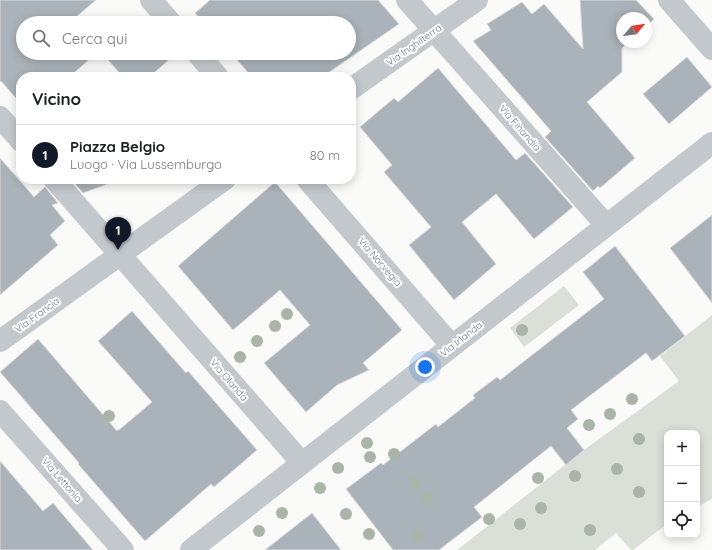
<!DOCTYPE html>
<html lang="it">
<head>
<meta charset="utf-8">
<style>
	:root { --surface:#fff; --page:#f2f2f2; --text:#202124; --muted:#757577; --line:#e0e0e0; --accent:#111827 }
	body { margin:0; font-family:Quicksand,sans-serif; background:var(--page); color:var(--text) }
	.controls { position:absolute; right:12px; bottom:12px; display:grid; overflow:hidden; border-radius:8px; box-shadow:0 2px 10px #0003 }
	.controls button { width:36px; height:36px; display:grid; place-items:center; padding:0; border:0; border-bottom:1px solid var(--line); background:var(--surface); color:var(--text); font:20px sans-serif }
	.compass { position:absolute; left:616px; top:12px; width:36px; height:36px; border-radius:50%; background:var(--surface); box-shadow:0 2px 10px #0003; rotate:61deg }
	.you { position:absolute; left:425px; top:367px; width:14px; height:14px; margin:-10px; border:3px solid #fff; border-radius:50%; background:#1a73e8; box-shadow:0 0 0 6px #1a73e833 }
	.badge { display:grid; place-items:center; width:26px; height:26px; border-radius:50%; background:var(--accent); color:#fff; font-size:13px; font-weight:700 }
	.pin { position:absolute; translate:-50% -33px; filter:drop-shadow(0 1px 2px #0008) }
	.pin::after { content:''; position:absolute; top:21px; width:14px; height:12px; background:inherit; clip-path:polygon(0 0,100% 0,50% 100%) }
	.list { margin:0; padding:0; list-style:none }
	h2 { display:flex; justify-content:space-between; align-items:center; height:52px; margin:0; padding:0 16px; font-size:17px }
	h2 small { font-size:13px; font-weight:400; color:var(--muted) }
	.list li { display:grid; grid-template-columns:26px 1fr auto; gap:12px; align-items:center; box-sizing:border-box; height:60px; padding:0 16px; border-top:1px solid var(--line) }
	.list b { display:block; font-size:15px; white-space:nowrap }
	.list p { margin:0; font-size:13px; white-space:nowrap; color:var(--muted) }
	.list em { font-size:13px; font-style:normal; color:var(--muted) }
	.icon { flex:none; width:22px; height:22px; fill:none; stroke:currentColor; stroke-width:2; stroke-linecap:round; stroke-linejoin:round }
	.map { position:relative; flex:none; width:712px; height:550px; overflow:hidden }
	.search { position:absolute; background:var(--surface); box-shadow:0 2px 10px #0003; left:16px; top:16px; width:340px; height:44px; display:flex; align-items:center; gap:10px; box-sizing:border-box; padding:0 14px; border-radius:22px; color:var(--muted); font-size:15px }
	.panel { position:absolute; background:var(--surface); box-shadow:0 2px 10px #0003; left:16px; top:72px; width:340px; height:112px; border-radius:16px }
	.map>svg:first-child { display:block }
</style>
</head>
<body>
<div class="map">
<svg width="712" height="550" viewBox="0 0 712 550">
	<rect width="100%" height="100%" fill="#fafaf8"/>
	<!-- green -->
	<path fill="#dadfd7" d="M564,286L579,305L524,347L510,328Z
		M712,315V499L697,507V433H667V524L633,550H631L616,533L595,550H457L584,450L679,381L660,356Z"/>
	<!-- building -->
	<path fill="#aab3b9" stroke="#dcdcda" d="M0,0H96L69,23H23V53H97L69,77H21V104L1,81L0,82Z
		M210,0H378L399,24L322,77H252L231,53H349V23H204L195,13Z
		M580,0H636L654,19L646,27V18H622V42H629L622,48V72L587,102L635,158L600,188L598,186L593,191L545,137L551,131L473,41L491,30L487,24L522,2L532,14L544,4L583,49Z
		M102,53H177L149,77H123Z
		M687,57L712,87L669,124L643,94Z
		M438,68L516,160L525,153L573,207L534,239L496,194L462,222L496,264L454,300L409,245L431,227L384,172L392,165L360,127L394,98L398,102Z
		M0,158L34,197L45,187L58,203L52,205L65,221L50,235L58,245L0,295Z
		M71,179H116V181L83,193Z
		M275,182L402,330L363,363L369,370L337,385L306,412L264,363L310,325L280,290L233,330L178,266Z
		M712,215V303L670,248Z
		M615,246L685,336L652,361L646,353L571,410L578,419L567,428L584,450L566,465L551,446L474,507L482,517L439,550H393L346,489L381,463L383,465L436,424L438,427L475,398L473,395L497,377L500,380L604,299L583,272Z
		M132,311L186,373L188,371L257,450L214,487L211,484L145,541L78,464L79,463L0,372L38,339L117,431L119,429V430L152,402L98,341Z
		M0,461L43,511L53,503L93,550H0Z
		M312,513L341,550H265Z"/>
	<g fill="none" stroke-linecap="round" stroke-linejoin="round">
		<!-- street -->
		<path stroke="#c3c8cc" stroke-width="22" d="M151,0L171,23
			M407,0L606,225
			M669,0L712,49
			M197,53L218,77
			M351,89L477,0
			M0,117L21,141
			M54,179L302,463
			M307,179L452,346
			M0,341L225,179
			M0,411L123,550
			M191,550L712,143"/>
	</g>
	<!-- trees -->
	<g fill="#aab4a7">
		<circle cx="287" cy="314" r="6"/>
		<circle cx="275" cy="326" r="6"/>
		<circle cx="522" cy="330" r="6"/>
		<circle cx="257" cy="341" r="6"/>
		<circle cx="240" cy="357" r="6"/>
		<circle cx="632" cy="399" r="6"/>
		<circle cx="610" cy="414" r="6"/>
		<circle cx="109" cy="416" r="6"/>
		<circle cx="589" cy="425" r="6"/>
		<circle cx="639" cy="439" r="6"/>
		<circle cx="367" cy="443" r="6"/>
		<circle cx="394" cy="454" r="6"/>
		<circle cx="370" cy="457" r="6"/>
		<circle cx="338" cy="468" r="6"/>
		<circle cx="617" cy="469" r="6"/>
		<circle cx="575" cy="476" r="6"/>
		<circle cx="538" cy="478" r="6"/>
		<circle cx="415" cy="483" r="6"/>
		<circle cx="320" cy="488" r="6"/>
		<circle cx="639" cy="492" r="6"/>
		<circle cx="427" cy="498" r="6"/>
		<circle cx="541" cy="508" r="6"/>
		<circle cx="282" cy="513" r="6"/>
		<circle cx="346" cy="514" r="6"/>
		<circle cx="489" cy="519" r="6"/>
		<circle cx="520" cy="524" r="6"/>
		<circle cx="590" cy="530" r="6"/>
		<circle cx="259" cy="531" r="6"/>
		<circle cx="369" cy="534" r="6"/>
		<circle cx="418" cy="536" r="6"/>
	</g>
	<g text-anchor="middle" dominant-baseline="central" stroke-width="4" stroke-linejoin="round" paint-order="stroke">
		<!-- street labels -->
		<g font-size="10" fill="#657683" stroke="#fff">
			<text transform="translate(414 45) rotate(-35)">Via Inghilterra</text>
			<text transform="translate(520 128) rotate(49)">Via Finandia</text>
			<text transform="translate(380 262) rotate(49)">Via Norvegia</text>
			<text transform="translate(37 315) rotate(-36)">Via Francia</text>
			<text transform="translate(461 339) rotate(-38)">Via Irlanda</text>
			<text transform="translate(229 380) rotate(49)">Via Olanda</text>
			<text transform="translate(62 480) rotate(49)">Via Lettonia</text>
		</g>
	</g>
</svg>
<div class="controls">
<button>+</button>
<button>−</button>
<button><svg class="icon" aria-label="locate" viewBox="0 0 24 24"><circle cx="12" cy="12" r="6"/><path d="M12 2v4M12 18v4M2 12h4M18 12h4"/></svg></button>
</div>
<svg class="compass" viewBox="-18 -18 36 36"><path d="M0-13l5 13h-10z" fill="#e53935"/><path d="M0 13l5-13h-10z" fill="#757577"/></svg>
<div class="you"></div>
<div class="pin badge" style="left:118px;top:250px">1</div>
<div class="search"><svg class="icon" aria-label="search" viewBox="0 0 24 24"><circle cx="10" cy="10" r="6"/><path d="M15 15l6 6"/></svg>Cerca qui</div>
<section class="panel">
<h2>Vicino<small></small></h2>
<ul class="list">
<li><span class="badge">1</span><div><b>Piazza Belgio</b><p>Luogo · Via Lussemburgo</p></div><em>80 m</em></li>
</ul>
</section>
</div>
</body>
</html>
